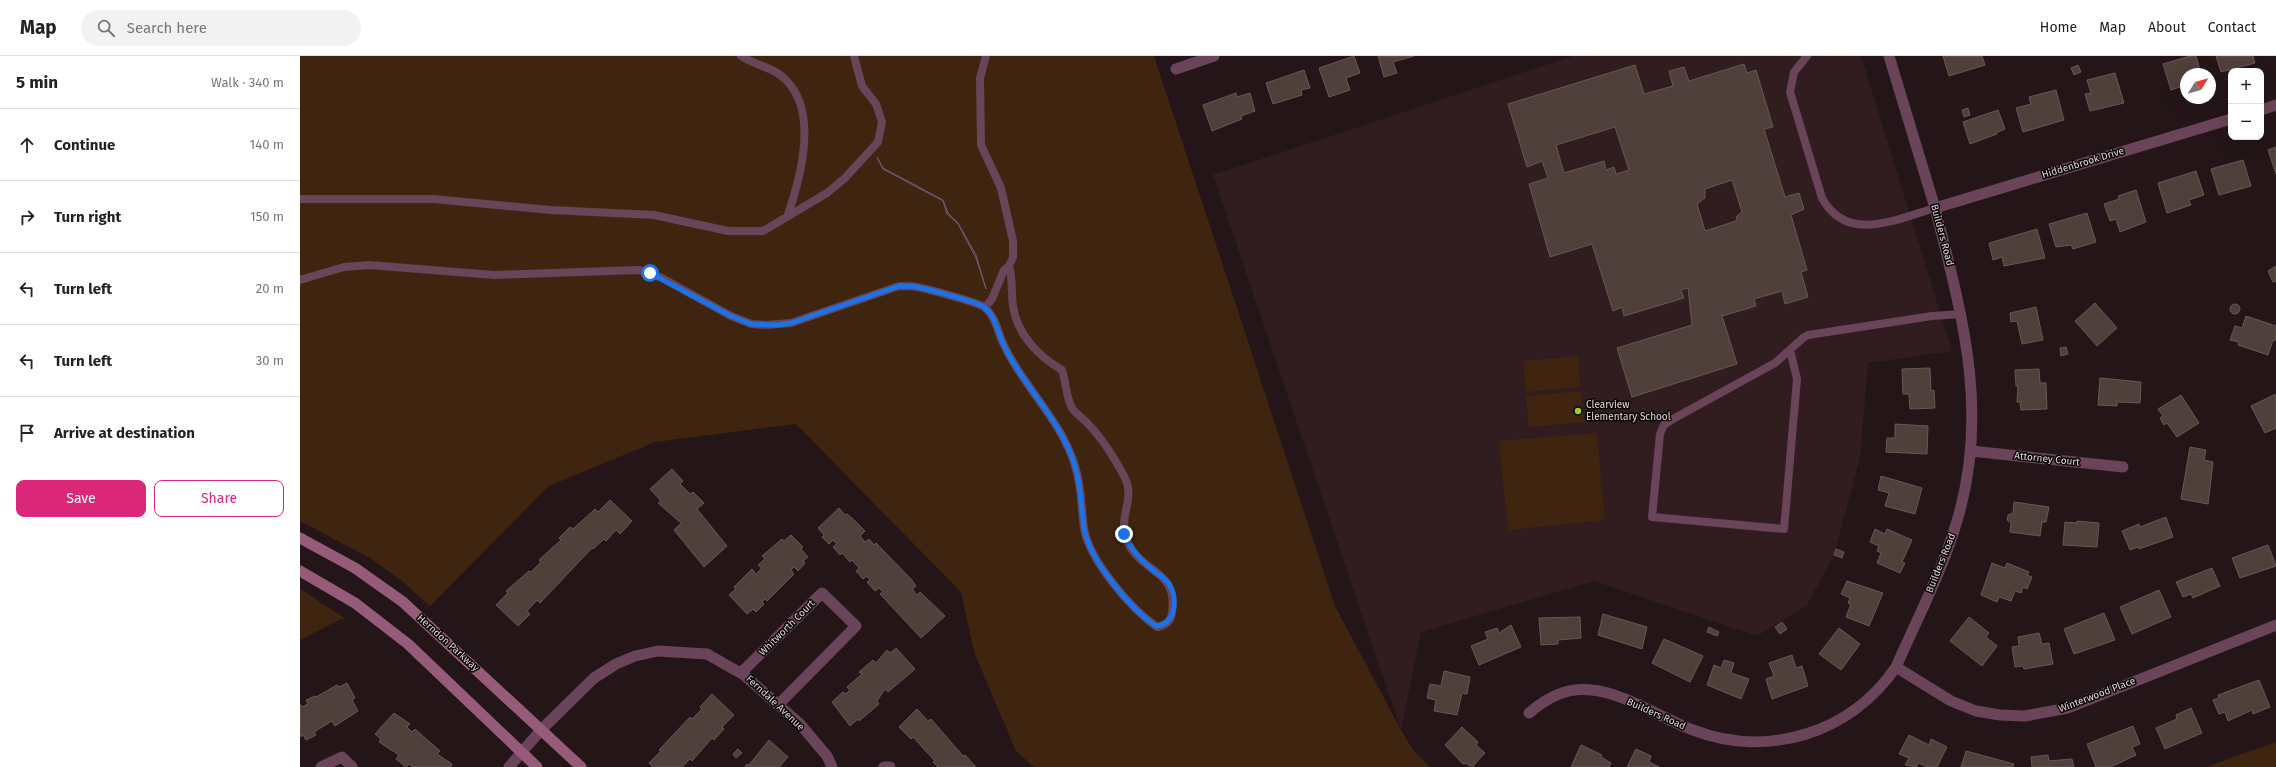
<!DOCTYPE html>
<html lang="en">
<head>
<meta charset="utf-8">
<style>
	:root { --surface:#fff; --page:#f2f2f2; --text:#222; --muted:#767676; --line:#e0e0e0; --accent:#db2777 }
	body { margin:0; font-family:"Fira Sans",sans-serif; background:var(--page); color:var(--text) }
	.controls { position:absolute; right:12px; top:12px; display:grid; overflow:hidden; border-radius:8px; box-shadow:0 4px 16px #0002 }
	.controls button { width:36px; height:36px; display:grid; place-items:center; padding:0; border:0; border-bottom:1px solid var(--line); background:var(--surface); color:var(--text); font:20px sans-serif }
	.compass { position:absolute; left:1880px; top:12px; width:36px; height:36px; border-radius:50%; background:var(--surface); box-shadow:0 4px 16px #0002; rotate:53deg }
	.stop { position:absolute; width:12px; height:12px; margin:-9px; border:3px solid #1a73e8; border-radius:50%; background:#fff }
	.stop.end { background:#1a73e8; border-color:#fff; box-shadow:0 1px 4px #0008 }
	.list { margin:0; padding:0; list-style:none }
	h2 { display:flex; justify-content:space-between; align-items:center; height:52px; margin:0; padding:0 16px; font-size:17px }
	h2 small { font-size:13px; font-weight:400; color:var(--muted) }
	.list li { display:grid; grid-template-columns:26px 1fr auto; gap:12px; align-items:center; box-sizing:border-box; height:72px; padding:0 16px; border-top:1px solid var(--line) }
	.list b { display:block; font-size:15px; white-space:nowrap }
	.list em { font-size:13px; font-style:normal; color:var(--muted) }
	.actions { display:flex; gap:8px; padding:12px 16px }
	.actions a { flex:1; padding:9px 0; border:1px solid var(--accent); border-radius:8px; text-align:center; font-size:14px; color:var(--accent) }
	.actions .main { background:var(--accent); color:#fff }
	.icon { flex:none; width:22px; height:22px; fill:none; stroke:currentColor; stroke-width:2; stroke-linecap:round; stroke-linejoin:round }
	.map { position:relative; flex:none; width:1976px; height:711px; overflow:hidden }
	header { display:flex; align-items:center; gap:24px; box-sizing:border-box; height:56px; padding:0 20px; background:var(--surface); border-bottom:1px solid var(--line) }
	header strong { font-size:19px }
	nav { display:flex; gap:22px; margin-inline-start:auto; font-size:14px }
	.search { width:280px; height:36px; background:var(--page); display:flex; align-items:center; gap:10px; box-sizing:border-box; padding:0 14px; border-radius:22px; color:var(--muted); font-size:15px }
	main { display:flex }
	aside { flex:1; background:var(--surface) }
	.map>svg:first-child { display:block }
</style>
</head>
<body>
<header>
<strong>Map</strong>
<div class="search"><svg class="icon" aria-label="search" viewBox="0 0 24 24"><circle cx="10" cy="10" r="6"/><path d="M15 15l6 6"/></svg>Search here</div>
<nav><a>Home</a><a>Map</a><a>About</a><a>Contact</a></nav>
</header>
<main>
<aside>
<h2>5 min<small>Walk · 340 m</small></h2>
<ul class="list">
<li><svg class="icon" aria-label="ahead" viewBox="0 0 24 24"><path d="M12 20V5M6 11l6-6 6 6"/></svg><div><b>Continue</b></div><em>140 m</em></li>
<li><svg class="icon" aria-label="right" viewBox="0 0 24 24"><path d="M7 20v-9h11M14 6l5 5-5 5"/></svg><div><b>Turn right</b></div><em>150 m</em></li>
<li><svg class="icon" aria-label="left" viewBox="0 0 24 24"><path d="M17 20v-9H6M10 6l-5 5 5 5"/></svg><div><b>Turn left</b></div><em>20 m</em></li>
<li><svg class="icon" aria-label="left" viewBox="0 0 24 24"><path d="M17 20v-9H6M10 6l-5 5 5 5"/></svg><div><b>Turn left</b></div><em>30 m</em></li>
<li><svg class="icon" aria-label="arrive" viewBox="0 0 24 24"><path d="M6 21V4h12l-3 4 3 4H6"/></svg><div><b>Arrive at destination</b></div></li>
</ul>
<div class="actions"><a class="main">Save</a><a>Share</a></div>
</aside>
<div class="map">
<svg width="1976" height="711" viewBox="0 0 1976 711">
	<rect width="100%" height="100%" fill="#241618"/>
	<!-- built -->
	<path fill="#311d20" d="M1273,0H1561L1652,295L1568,307L1560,402L1534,499L1507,549L1457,580L1294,525L1121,576L1101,674L913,119Z"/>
	<!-- green -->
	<path fill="#3f240f" d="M0,0H854L1035,550L1101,674L1113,694L1130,711H734L716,695L674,596L661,536L496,368L355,386L249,430L130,550L102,525L70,502L0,465Z
		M1278,300L1281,331L1226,336L1223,305Z
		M1281,335L1284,366L1229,371L1226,340Z
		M1297,377L1305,464L1208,474L1199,385Z
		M0,533L46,563L39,564L0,584Z
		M1976,686V711H1906Z"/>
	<!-- water -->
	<path fill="#422344" stroke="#725970" d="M577,101L583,112L643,144L648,157L658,167L676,199L686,233L676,202L658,168L647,158L643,145L583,113Z"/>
	<!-- building -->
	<path fill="#50403c" stroke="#685754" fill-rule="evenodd" d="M1054,0L1060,17L1046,22L1050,34L1029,41L1019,12Z
		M1078,0H1114L1093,6L1097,17L1084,21Z
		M1643,0H1682L1685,9L1649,20Z
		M1890,0H1896L1901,18H1886V29L1871,34L1863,8Z
		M1916,0H1953L1955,7L1921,16Z
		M1444,8L1447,17L1456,14L1473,71L1464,73L1485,141L1499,137L1504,153L1491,159L1507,214L1501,216L1508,241L1485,248L1482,235L1454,243L1456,250L1422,260L1437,308L1332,341L1317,292L1392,269L1388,232L1381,234L1384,242L1324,260L1322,251L1313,255L1292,188L1250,201L1229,128L1248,122L1242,105L1227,111L1208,48L1335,9L1344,38L1373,30L1369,15L1384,11L1389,25ZM1315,71L1329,114L1316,118L1314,111L1306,114L1304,105L1264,117L1256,89ZM1432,124L1442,156L1437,160L1436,165L1405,175L1397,148L1405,142V133Z
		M1778,9L1781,16L1774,19L1771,12Z
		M1004,14L1010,32L1001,34L1002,39L973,48L966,27Z
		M1815,17L1824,47L1790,55L1785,38L1791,37L1787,24Z
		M1756,34L1764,64L1723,76L1716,52L1731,48L1729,41Z
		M936,37L937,41L950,37L955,55L941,60L942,63L912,75L903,49Z
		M1668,52L1670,59L1664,61L1662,54Z
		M1698,54L1705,73L1696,77L1697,78L1670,88L1663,66Z
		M1976,91V118L1968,94Z
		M1943,104L1951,130L1919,139L1911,113Z
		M1896,115L1904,139L1889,144L1891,149L1867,157L1858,127Z
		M1836,134L1846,166L1820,176L1816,163L1810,165L1804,148L1819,143L1818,140Z
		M1787,157L1796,186L1773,193L1771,189L1756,191L1749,168Z
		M1737,173L1745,202L1704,210L1702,201L1693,204L1689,187Z
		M1976,210V225L1973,226L1968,215Z
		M1795,247L1817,272L1797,290L1775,265Z
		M1930 253a5 5 0 1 1 10 0a5 5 0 1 1-10 0Z
		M1736,251L1743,284L1722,288L1717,265L1711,266L1710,257Z
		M1946,260L1976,270V281L1975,285L1973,284L1968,299L1938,289L1939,286L1930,284L1935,270L1942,272Z
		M1766,291L1768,298L1761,300L1760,292Z
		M1630,312L1631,335L1634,334L1635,352L1610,353L1609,338H1603L1602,313Z
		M1739,313L1740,327H1746L1747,353L1721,354L1720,346H1717L1718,330H1716L1715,314Z
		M1800,322L1841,326L1840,347L1817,346V350L1798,349Z
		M1976,338V372L1965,377L1951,350Z
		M1881,339L1899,367L1877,381L1867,367L1864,369L1860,362L1863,360L1858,353Z
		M1595,368L1628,370L1627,398L1586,396L1587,382H1595Z
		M1890,391L1906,394L1904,404L1913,406L1908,448L1881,443Z
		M372,413L383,425L380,428L390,438L393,436L404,447L397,453L427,490L404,511L374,474L381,467L358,447L361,445L350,433Z
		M1581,420L1622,432L1615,458L1585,450L1589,437L1578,434Z
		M310,444L332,465L320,478L316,474L306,485L304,483L293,493L292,492L240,547L237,544L227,555L230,558L218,570L196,549L208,537L206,535L229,515L231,516L241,506L239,504L261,484L259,482L270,471L273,473L295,453L298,456Z
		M1714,446L1749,451L1746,466H1742L1740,480L1710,476L1711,467L1707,464L1708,459L1713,457Z
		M539,452L545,459L547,458L553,463L565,475L560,480L565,486L569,483L574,489L576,487L611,523L616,530L612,533L617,539L620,536L645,560L621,582L580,538L583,536L579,532L575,535L567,526L570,524L567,520L563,523L556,515L559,512L552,504L550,506L542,497L540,499L533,491L537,488L533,484L529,488L522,481L524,479L518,472Z
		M1866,461L1873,481L1839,493L1838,491L1830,494L1822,475L1839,468L1840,471Z
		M1777,465L1799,467L1797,491L1763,489L1765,466L1777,467Z
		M1575,473L1585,478L1587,473L1612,484L1602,506L1605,507L1600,517L1577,507L1581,497L1577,495L1579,490L1570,486Z
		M491,479L503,491L501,493L508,501L503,505L505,507L498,515L494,511L491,514L494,518L467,545L465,543L462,546L464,548L456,556L453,553L447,558L429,539L436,533L434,531L452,513L456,518L462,512L458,509L465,503L462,500L482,483L484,485Z
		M1968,489L1976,510L1940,522L1932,502Z
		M1536,493L1544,496L1542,502L1534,499Z
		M1692,507L1705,512L1707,507L1729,516L1727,519L1732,521L1727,533L1723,531L1721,537L1715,535L1711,545L1699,541L1697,546L1681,539Z
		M1912,512L1920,530L1893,542L1891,538L1883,541L1876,526Z
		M1547,525L1583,537L1569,570L1546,561L1551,548L1548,547L1550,542L1541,538Z
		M1859,534L1871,561L1832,578L1820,551Z
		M1804,557L1815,584L1774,598L1764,573Z
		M1303,558L1347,571L1342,593L1298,579Z
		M1280,561L1281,582L1258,584V588L1241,589L1239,562Z
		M1669,561L1689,577L1686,581L1697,590L1682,610L1650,585Z
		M1482,566L1487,573L1480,578L1475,571Z
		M1211,569L1221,591L1179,609L1171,590L1188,583L1185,576L1197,572L1199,577Z
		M1409,571L1419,576L1417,580L1407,576Z
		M1539,572L1560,588L1541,614L1519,598Z
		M1739,577L1742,588L1749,587L1753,608L1724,613L1723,610L1715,611L1712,591L1719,590L1718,581Z
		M1364,583L1403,600L1390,626L1352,607Z
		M596,592L615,613L588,636L585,633L577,645L579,648L559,665L558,663L550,670L532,646L543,636L546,638L550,634L547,631L562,618L559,616L573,604L576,607L587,594L590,597Z
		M1492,599L1496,612L1502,610L1508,630L1472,643L1466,623L1474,620L1469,607Z
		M1424,604L1434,607L1431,617L1449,623L1441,643L1407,629L1414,609L1421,612Z
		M1144,615L1170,621L1167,638L1162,637L1157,659L1134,655L1136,644L1127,642L1130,628L1141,630Z
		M1959,624L1970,651L1953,658L1952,654L1928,665L1925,656L1919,658L1913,644L1919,642L1918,639Z
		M47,627L55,642L52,644L58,655L35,670L32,665L27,668L14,676L16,679L6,684L3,679L0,681V648L2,651L8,648L6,644L15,640L16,641L37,629L39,631Z
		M412,638L434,659L422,671L424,673L414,684L412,682L392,705L390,703L382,711H353L349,707L361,695L359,694L390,661L392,663L402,653L400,651Z
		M1891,652L1902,677L1865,693L1856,672L1877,663L1876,659Z
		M617,653L628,665L631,663L663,700L665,699L676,711H638L633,706L635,705L613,681L611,683L599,671Z
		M94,657L110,668L107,671L112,676L115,673L140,695L137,698L152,708L151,711H112L109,708L106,711L96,703L99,699L79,686L81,683L75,678Z
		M1833,670L1840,688L1832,691L1836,699L1811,711H1796L1787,688Z
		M1162,671L1178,686L1176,689L1185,697L1172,711L1165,707L1163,708L1145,689Z
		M1609,679L1629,689L1631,683L1647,691L1637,711H1627L1619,707L1616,711L1605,709L1609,702L1599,698Z
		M469,684L488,701L479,711H445L447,708L449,709Z
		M1281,689L1302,699L1301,701L1311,707L1309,711H1271Z
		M438,693L442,697L436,702L433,698Z
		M1336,693L1351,700L1349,706L1359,711H1327Z
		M1666,695L1714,708L1713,711H1661Z
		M1748,699L1749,705L1772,703L1774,711H1732L1731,701Z"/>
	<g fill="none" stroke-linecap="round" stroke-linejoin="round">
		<!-- service -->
		<path stroke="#6a4458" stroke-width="8" d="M441,0C456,10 474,11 486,24C519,57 500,124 487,161
			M686,0L680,22L681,89L701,132L713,185V201L709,210L704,214L692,243L686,250
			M1507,0L1494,16L1490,36L1522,142C1547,188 1597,163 1635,152
			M0,143H134L251,154L354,159L428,175H463L527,137L545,122L578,86L582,66L576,48L562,30L554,0
			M0,224L44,211L69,209L194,219L339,214L362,222L431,260L451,268L466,269L491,267L599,230C605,230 612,230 617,231C627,233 677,246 684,251C695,260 697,273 702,285C722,330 761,363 775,410C782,431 781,451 784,472C789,504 831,553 857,571C866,569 871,566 872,556C878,514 843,518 828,487C816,462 836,444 825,422C816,405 803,383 789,369C784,363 777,359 772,352C766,341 766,326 762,314C738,300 717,278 713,250C711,236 713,223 709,210
			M1490,294L1497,323L1484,473L1352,461L1360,378L1364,369L1373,363L1475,307L1503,282L1508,279L1632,260L1662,258"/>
		<!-- minor -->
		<path stroke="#6a4458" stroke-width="11" d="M876,13L914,0
			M1671,395L1823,411
			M1596,611L1651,645L1676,655L1700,659L1725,660L1768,652L1976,569
			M441,617L522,537L556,570L478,649
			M1229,657C1248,641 1267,631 1292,634C1324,637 1363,663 1393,674C1468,703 1551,677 1596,611C1617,563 1642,516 1657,465C1690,355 1662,259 1635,152
			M241,674L294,622L316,608L335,600L358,595L407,598L444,619L500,668L527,700L532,711
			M21,711L42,701L52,711
			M584,711H590"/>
		<!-- tertiary -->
		<path stroke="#6a4458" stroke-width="11" d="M1589,0L1635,152L1931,63
			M1961,54L1976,49
			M209,711L241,674"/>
		<!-- secondary -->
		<path stroke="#975b7a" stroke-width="11" d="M0,482L55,512L103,546L281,711
			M0,515L55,547L108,588L237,711"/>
	</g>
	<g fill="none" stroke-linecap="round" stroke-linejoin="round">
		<!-- route -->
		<path stroke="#1a73e8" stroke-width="5" d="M350,217L431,260L451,268L479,269L491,267L599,230C605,230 612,230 617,231C627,233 677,246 684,251C695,260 697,273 702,285C722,330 761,363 775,410C781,430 781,451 784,472C789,504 831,553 856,570C876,568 878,543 869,528C865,522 859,519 853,514C840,504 830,493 824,478"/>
	</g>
	<!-- markers -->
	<circle fill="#a2c928" stroke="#090505" stroke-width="1.5" cx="1278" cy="355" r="4"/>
	<g text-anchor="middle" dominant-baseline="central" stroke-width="3" stroke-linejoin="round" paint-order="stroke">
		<!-- street labels -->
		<g font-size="10" fill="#e1d7d8" stroke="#090505">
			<text transform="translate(1783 107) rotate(-17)">Hiddenbrook Drive</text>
			<text transform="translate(1642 179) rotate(75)">Builders Road</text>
			<text transform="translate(1747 403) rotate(6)">Attorney Court</text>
			<text transform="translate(1641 507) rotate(-68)">Builders Road</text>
			<text transform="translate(487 572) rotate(-45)">Whitworth Court</text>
			<text transform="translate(148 587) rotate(42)">Herndon Parkway</text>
			<text transform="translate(1797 639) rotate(-21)">Winterwood Place</text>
			<text transform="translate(475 647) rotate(43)">Ferndale Avenue</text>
			<text transform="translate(1356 658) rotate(24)">Builders Road</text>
		</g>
		<!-- poi labels -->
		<g font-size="10" fill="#e1d7d8" stroke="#090505" text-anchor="start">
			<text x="1286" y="349">Clearview<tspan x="1286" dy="12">Elementary School</tspan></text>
		</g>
	</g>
</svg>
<div class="controls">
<button>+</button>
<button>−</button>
</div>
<svg class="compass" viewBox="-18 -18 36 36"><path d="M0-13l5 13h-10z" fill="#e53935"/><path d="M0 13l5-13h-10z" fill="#767676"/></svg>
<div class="stop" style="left:350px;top:217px"></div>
<div class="stop end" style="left:824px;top:478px"></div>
</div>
</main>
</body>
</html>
